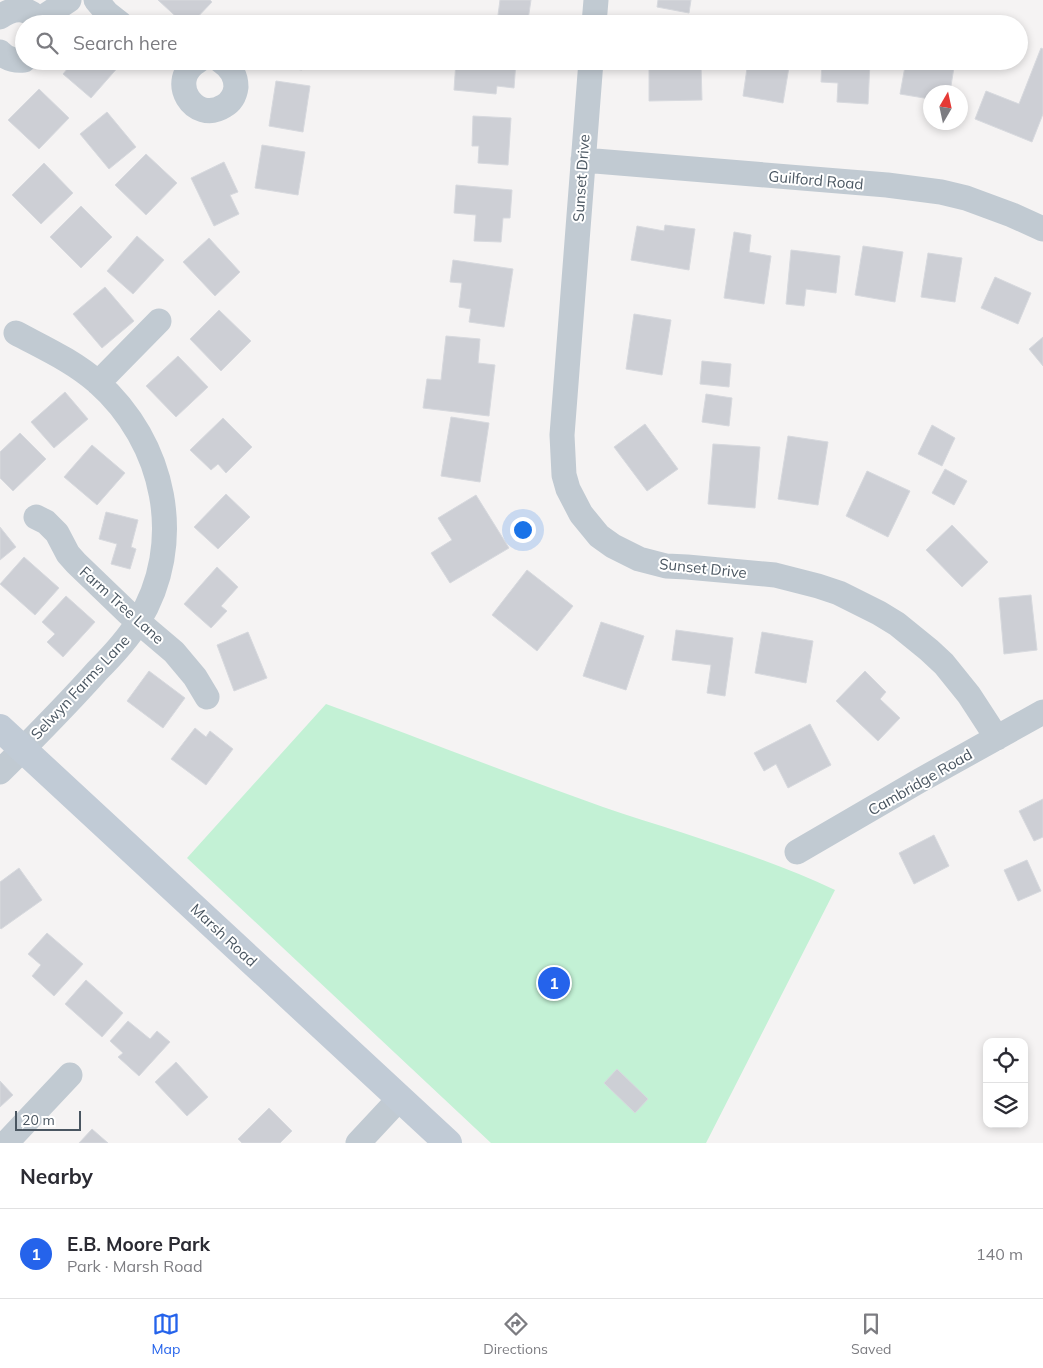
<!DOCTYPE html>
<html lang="en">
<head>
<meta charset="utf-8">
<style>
	:root { --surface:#fff; --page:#f2f2f3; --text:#2b2b33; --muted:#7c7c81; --line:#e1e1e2; --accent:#2563eb }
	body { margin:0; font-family:Mulish,sans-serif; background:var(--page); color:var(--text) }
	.controls { position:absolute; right:15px; bottom:15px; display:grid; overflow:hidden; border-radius:10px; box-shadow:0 2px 8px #0003 }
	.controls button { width:45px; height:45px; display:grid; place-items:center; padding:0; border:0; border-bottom:1px solid var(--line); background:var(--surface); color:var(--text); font:25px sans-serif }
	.compass { position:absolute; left:923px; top:85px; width:45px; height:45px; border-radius:50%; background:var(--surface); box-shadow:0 2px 8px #0003; rotate:9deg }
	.scale { position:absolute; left:15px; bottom:12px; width:66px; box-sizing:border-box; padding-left:5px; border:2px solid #4a5661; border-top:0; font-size:14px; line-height:18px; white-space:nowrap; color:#4a5661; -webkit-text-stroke:4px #fff; paint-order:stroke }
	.you { position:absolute; left:522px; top:529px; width:18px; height:18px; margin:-12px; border:4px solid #fff; border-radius:50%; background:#1a73e8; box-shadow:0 0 0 8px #1a73e833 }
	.badge { display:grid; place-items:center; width:32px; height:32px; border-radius:50%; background:var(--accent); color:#fff; font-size:16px; font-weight:700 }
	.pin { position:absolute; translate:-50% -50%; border:2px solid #fff; box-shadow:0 1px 5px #0006 }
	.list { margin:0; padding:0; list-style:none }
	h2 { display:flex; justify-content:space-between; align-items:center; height:65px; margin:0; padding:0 20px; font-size:21px }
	h2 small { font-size:16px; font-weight:400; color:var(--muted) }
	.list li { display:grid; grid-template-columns:32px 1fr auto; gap:15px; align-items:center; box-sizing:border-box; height:90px; padding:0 20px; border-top:1px solid var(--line) }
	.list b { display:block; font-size:19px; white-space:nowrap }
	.list p { margin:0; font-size:16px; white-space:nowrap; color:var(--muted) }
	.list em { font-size:16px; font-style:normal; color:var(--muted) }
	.icon { flex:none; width:28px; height:28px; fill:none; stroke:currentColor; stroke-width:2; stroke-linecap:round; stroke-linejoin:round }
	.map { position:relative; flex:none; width:1043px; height:1143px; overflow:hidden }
	.search { position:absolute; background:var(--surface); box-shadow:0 2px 8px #0003; left:15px; right:15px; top:15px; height:55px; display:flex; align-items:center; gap:12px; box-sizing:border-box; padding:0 18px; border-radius:28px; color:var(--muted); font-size:19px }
	.sheet { height:155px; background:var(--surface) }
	nav { display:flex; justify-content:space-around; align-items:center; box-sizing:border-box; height:70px; border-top:1px solid var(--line); background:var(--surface); font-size:14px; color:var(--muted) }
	nav a { display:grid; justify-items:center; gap:2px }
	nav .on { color:var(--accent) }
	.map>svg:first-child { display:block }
</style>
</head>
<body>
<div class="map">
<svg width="1043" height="1143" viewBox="0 0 1043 1143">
	<rect width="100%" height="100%" fill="#f5f3f3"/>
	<!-- green -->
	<path fill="#c3f1d5" d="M326,704C419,738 510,774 603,807C680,833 761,855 835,890L706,1143H491L187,858Z"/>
	<!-- building -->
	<path fill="#cdcfd5" stroke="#d7d9de" d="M158,0H210L212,2L191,24H184Z
		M500,0H531L528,20L498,15Z
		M658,0H691L689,13L657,7Z
		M285,20L311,24H285Z
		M1041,48L1043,49V114L1032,142L975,119L986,91L1019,104Z
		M74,61H116L120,65L91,98L63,74Z
		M270,61H303L302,70L269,65Z
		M456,61H516L514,88L497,86L496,94L454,90Z
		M748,61H790L783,103L743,96Z
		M822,61H870L868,104L837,102L838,83L821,82Z
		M906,61H955L950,92H930V99L900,94Z
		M649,66H701L702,100L649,101Z
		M276,81L310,86L303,132L269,126Z
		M39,89L69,118L39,149L8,120Z
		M107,112L136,147L109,169L80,134Z
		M473,116L511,118L508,165L478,163L479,146H472Z
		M262,145L305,152L298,195L255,188Z
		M146,154L177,183L146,215L115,185Z
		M224,162L238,192L230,195L239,214L214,226L191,178Z
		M44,163L73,193L41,224L12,195Z
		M456,185L512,190L510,218H503L501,242L474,241L476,215L454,213Z
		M81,206L112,237L81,268L50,237Z
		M665,225L695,229L689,270L631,260L637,226L664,231Z
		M734,232L751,235L749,252L771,256L764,304L724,298Z
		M137,236L164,260L133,294L107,271Z
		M209,238L240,272L215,296L183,262Z
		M863,246L903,252L895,302L855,295Z
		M791,250L840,256L836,293L806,289L804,306L786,304Z
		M928,253L962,258L955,302L921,297Z
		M453,260L513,269L504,327L469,322L471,309L459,307L462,283L450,282Z
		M995,277L1031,293L1018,324L981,308Z
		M105,287L134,321L102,348L73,314Z
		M219,310L251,341L221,371L190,339Z
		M634,314L671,320L662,375L626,369Z
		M446,336L480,339L478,363L495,365L489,416L423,408L427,379L441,380Z
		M1043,337V366L1029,349Z
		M178,356L208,387L176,417L146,386Z
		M702,361L731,364L729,387L700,384Z
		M65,392L88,419L54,448L31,422Z
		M706,394L732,398L729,426L702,422Z
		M451,417L489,423L480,482L441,476Z
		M223,418L252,447L226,473L218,464L211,470L190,450Z
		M645,424L678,469L647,491L614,447Z
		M932,425L955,438L942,466L918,454Z
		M20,433L46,459L13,491L0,478V452Z
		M788,436L828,442L818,505L778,499Z
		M713,444L760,447L755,508L708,504Z
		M92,445L125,473L97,505L64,477Z
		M945,469L967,481L954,505L932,493Z
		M867,471L910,491L888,537L846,516Z
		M226,494L250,517L218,549L194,527Z
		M476,495L509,548L450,583L431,553L452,540L438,518Z
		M106,512L138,520L131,547L136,549L130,569L111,564L117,544L99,539Z
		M952,525L988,562L962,587L926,550Z
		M0,527L16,547L0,560Z
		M24,557L59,588L35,615L0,584Z
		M217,567L238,587L221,606L227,611L211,628L184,604Z
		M527,570L573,606L537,651L492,615Z
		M1031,595L1037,650L1004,654L999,598Z
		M66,596L95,622L63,657L47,642L55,634L42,622Z
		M601,622L644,636L626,690L583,676Z
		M676,630L733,638L725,696L707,693L711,665L672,660Z
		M248,632L267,678L234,691L217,645Z
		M762,632L813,641L806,683L755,673Z
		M149,671L185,698L163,728L127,701Z
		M865,671L886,692L880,699L900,718L878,741L836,701Z
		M810,724L831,765L788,788L776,764L764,771L754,753Z
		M195,728L206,737L210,731L233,749L206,785L171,759Z
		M1043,799V837L1034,841L1019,811Z
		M934,835L949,866L914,884L899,853Z
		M1027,860L1041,891L1018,901L1004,870Z
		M19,868L42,900L1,929L0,928V882Z
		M47,933L83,964L54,996L32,976L41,965L28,954Z
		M86,980L123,1013L102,1037L65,1004Z
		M128,1021L150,1039L157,1031L170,1042L139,1076L118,1057L123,1053L110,1041Z
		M176,1062L208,1097L187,1116L155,1082Z
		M617,1069L648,1099L635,1113L604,1083Z
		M0,1081L13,1095L0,1107Z
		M269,1108L292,1131L280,1143H242L238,1139Z
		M92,1129L108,1143H79Z"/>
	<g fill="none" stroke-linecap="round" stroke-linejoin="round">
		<!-- street -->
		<path stroke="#c1cad2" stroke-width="25" d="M96,0L107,13L121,24
			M0,17C15,6 31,7 41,24
			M39,20L69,0
			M594,24L596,0
			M0,52C7,59 14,61 24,60
			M198,61C166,80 194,125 224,106C231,102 235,95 236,87C236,75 230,67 221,61
			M591,61L562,435L564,475L568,489L581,514L599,536L613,546L639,559L666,566L687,567L775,575L818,586L839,593L879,613L897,624L929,650L944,664L969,695L997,738
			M583,160L887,185L941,192L966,198L1012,215L1043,229
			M98,383L159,321
			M36,517L46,522L57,533L68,554L76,563L128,613L174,652L195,677L207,697
			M0,772C33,739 66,706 97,671C112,656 127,640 138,622C187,543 165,442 97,382C73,361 44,348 16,333
			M797,852L919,781L1043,712
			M6,1143L70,1075
			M358,1143L400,1098"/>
		<!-- secondary -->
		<path stroke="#c1cbd6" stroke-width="28" d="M0,728L448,1143"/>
	</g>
	<g text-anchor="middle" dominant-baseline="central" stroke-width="4" stroke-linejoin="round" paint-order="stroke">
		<!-- street labels -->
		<g font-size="15" fill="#4a5661" stroke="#fff">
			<text transform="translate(581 178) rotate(-86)">Sunset Drive</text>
			<text transform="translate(816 180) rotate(5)">Guilford Road</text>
			<text transform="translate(703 568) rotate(6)">Sunset Drive</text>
			<text transform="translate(122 605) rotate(42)">Farm Tree Lane</text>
			<text transform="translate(80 687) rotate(-47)">Selwyn Farms Lane</text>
			<text transform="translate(920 782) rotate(-30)">Cambridge Road</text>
			<text transform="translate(224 935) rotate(43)">Marsh Road</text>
		</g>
	</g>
</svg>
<div class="controls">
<button><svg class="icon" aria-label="locate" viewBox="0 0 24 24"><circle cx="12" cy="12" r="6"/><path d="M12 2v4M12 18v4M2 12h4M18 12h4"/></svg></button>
<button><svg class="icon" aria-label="layers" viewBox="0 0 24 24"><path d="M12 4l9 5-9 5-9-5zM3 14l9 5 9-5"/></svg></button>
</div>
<svg class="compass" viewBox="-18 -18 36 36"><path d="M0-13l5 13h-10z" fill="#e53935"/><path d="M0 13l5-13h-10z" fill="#7c7c81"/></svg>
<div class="scale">20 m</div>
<div class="you"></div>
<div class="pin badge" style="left:554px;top:983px">1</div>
<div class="search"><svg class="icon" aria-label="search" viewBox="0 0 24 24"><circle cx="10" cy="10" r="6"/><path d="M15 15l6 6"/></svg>Search here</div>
</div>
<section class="sheet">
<h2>Nearby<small></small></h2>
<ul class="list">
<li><span class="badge">1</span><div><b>E.B. Moore Park</b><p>Park · Marsh Road</p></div><em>140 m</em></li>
</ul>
</section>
<nav>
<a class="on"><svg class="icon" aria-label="map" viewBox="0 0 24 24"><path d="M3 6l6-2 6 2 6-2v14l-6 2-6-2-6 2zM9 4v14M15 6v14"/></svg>Map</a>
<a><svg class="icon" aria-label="directions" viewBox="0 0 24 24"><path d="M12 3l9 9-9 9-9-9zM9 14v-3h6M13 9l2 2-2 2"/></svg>Directions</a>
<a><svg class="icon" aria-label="saved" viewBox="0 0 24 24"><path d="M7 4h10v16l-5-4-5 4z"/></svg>Saved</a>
</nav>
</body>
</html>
